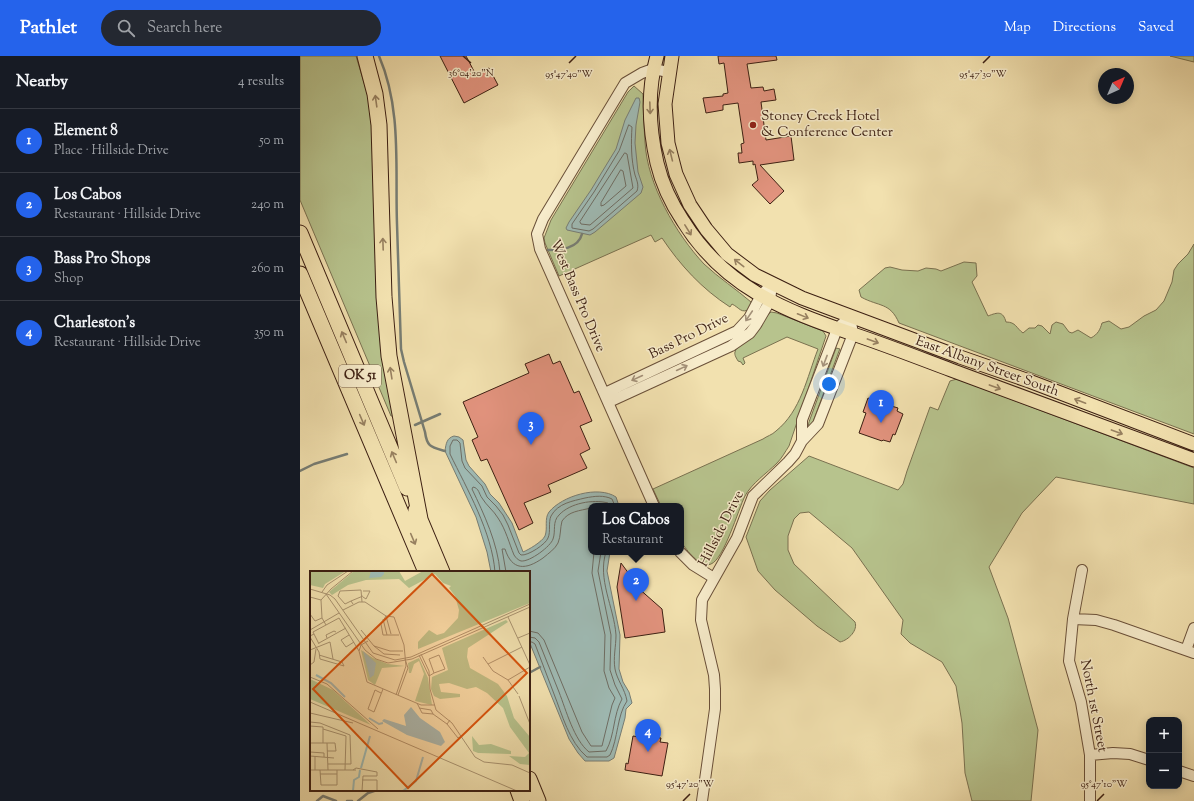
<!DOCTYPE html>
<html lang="en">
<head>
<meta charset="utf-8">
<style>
	:root { --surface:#171b24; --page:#242831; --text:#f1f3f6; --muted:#9ea1a6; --line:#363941; --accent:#2563eb }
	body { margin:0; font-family:"Sorts Mill Goudy",serif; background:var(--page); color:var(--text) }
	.controls { position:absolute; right:12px; bottom:12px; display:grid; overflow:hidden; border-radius:8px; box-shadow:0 2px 10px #0003 }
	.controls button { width:36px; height:36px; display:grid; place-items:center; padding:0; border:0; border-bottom:1px solid var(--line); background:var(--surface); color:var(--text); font:20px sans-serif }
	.compass { position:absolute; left:798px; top:12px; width:36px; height:36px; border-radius:50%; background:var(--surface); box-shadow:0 2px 10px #0003; rotate:44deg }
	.you { position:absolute; left:529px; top:328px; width:14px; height:14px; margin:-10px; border:3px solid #fff; border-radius:50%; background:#1a73e8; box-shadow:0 0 0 6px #1a73e833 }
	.badge { display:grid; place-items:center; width:26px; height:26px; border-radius:50%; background:var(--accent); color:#fff; font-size:13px; font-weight:700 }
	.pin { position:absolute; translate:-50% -33px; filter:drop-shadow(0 1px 2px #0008) }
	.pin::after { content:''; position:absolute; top:21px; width:14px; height:12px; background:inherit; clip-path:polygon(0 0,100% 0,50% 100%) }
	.popup { position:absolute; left:288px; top:447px; width:96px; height:52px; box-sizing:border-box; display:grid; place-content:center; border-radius:8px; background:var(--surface); filter:drop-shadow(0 1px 3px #0005); font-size:13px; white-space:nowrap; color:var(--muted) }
	.popup b { font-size:15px; color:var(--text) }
	.popup::after { content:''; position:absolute; left:50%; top:100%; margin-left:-8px; border:8px solid transparent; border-top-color:var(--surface) }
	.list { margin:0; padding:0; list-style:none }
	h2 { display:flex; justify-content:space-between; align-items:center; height:52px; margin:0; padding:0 16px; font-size:17px }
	h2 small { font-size:13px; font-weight:400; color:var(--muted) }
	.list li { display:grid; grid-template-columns:26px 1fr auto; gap:12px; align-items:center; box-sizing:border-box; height:64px; padding:0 16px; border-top:1px solid var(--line) }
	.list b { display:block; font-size:15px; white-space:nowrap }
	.list p { margin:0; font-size:13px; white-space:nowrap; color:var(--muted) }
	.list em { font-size:13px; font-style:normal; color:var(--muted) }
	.icon { flex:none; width:22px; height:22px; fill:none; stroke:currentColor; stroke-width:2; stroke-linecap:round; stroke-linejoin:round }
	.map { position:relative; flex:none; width:894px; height:745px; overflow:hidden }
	header { display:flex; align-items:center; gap:24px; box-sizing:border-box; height:56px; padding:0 20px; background:var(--accent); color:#fff }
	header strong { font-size:19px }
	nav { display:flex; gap:22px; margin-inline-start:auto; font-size:14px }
	.search { width:280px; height:36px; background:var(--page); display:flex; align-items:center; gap:10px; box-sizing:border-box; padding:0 14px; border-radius:22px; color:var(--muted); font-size:15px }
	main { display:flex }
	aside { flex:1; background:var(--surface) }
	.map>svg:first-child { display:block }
</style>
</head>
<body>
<header>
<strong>Pathlet</strong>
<div class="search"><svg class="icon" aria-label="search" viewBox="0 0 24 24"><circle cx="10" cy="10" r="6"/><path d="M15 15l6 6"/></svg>Search here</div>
<nav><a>Map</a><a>Directions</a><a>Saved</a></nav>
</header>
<main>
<aside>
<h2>Nearby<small>4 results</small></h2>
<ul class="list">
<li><span class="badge">1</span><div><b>Element 8</b><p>Place · Hillside Drive</p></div><em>50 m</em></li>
<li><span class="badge">2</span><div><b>Los Cabos</b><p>Restaurant · Hillside Drive</p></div><em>240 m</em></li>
<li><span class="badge">3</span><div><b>Bass Pro Shops</b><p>Shop</p></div><em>260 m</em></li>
<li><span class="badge">4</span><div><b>Charleston's</b><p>Restaurant · Hillside Drive</p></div><em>350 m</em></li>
</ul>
</aside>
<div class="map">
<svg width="894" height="745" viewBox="0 0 894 745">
	<rect width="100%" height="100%" fill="#f2e1af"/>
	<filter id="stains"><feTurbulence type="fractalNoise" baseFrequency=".005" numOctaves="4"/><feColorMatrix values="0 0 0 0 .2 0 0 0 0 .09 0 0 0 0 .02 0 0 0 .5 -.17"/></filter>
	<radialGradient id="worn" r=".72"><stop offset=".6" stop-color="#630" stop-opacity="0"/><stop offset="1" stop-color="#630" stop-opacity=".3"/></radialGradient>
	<!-- green -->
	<path fill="#b7c38d" stroke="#7a7150" d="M0,0H56L68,40L73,81L94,360H91L0,144Z
		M870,0H894V6Z
		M334,30L343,38C343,54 344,70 345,86C347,128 376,178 404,208C419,222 436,233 451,246L450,253C441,258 440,252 432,248L430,251C402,233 380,209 362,182L355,186L351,179L259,220L245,187L244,182L251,164L328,36Z
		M894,188V378L599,267C590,246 579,251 561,241L559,234L585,212L590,211L602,214L618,215L626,212L636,213L641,215L664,206L676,207L677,220L672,226L688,260C698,256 703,255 706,266C716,266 716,272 723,277L729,272H735L738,269L742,270L750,278L752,269L756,266L763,268L769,276L772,277L778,274L791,282C798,278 800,274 802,267L809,265L821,273L829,271L844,260L856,254L864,245L872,226L874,214L878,208L888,198Z
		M471,256L477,257L523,275L526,280L489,390C485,396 482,402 477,407C466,418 452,427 445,440C438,454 424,503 411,508C400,513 387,494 381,486V450H361L353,433L463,383C467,380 472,379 476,375C501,355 507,321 518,293L487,281L443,302L445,307L443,309L441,306L438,305C437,303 434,299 435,296C436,290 447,286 451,282C459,275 463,262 471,256Z
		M536,292L540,293L539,295L513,366L509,371H508L509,366Z
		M657,323L894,412V448L756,421L722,457L689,511L708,562L738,674L731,745H672L665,717L662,667L656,630L642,606L610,587L601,578L603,564L552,492L509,456L500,457L494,463L488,480V494L494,508L555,566C558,574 549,584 540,586L517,570L475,534L458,515L446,481L460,445L470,434L509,400L598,434L603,428L607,415L630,351L638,354L650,325Z"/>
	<!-- water -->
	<path fill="#9fbbb5" stroke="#777d74" d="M336,42H339L340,46L336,69L335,87L338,116L343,131L341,137L295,176L290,179L267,174L266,172L269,166L291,134L316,93L325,64Z
		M154,380L159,381L163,384L166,404L169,410L185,428L190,438L199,447L212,467L223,496C228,494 242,486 245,480C248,472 244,463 249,456C262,440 298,429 316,441L319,450H291V496H310L307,515L320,579L319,613L323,626L329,636L332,647L326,653L325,662L314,702L309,705H285L278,697L269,683L229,585V516H191L187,496L176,461L145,395C146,387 147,382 154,380Z"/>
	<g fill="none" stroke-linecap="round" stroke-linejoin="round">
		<!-- shore -->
		<path stroke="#6e6d64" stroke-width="1" d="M329,69L332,71C331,86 331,104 335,119C337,125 339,129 337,135L293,173L289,175L272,172V168L294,136L319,95Z
			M325,97L327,98L333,132L290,169L281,168L280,166Z
			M321,114L323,115L326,130L304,149L301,150V147Z
			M195,516C192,476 167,433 150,398V390L153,384H157L160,387L162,405L165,412L182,430L187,441L196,450L203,459L208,469L219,497L221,499C228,500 246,488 248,482C251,475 248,467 251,460C258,447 273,445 285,442C295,440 304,439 312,443L315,450
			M200,516C198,488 184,458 172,433L173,431C179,432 179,438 182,442C186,449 194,455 198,462C206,474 209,487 214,499C216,502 218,504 221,505C230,506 251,490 253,483C256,475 252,466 259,459C270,447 293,443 308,447L310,450
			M206,516L202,493H205C212,515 226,514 243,502C249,497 255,493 258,487C261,480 260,472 262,465C269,455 279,455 291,452
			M229,575L238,577L244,584L282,676L291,690H302L312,649L315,642L309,632L304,615L305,579L292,517L294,496
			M229,581L235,582L239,586C246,603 252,619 259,636C266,654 274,684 289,696L306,695C315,679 313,659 322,643L315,629L310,614L311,579L298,515L301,496
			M229,586H232L235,588C241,605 248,621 254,638C262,658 269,686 287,701H307L310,699C318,683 317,659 327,645C325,633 317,624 315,613C313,602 316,590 316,579C314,551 297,523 306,496"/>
		<!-- stream -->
		<path stroke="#777d74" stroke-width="2.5" d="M79,0C102,53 95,112 97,168C98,210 100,251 101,293L104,306L125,376C127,391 131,391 145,395
			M248,194C260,194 278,193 282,178
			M115,369L140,358
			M0,415L14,408L47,398
			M229,617L240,611
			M17,745L23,740L36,745
			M47,745H52
			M58,745L68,737L77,734"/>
	</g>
	<!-- building -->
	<path fill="#e2937e" stroke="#3c1f12" d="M140,0H166L176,19L189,12L198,29L164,47Z
		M418,0H476L477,4L447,8L451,32L463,31L464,35L474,33L476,44L461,46L466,84L491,80L494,104L460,109L484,135L470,148L452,129L458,124L455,108L453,109V105L439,107L438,97H442L441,88L444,87L438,47L423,49V54L406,57L403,42L423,40V38L428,37L424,7L419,8Z
		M249,298L253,308L260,305L274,337L279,335L292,365L280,370L290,393L280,398L287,412L248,429L251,436L224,447L233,467L219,474L187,403L181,405L172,384L178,381L163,346L229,317L225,308Z
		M568,342L580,347L582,343L589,346L588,349L598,352L597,355L603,358L595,379L593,378L590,386L583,384L582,385L559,377L566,357L563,356Z
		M321,507L338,530L337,531L362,553L365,576L325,582L317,531Z
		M333,680L351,683V681L361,682L360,686L368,687L362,720L325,714L326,707L328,708Z"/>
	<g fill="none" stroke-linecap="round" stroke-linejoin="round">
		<defs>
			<path id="minor" d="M305,337L437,275L449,262L460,241L466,234
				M309,346L431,290L450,277L456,269L470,245L472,228
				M502,385L518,368L553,278L550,260
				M354,450L240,193L237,178L243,163L325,27L342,17L353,13L369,16
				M380,496L393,509L414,522
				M782,514L773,563L769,605L781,646L790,699V745
				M773,563L796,564L814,569L894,597
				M886,594L894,572
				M790,699L813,697L830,698L849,704
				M879,715L894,720
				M402,745L415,653V633L414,619L401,564L402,544L437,482L453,440L488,406L495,398L502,385V364L537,273L550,260"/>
			<path id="major" d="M357,0C347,35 349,72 357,107C362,128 371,147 383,165C424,231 483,254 553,278C586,289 619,302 651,314C732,344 813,374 894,404
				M372,0L365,48L368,87L376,118L390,149L406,173L427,198L455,219L502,242L660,301L729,325L894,388"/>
			<path id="highway" d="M65,0L75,38L79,69L84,241L89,300L120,463
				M0,177L107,432
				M0,218L126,516
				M116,454L142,516
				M229,723L238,745
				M218,734L222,745"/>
		</defs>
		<!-- minor casing -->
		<use href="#minor" stroke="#6a5039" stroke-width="12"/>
		<!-- major casing -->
		<use href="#major" stroke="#3c1f12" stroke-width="15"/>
		<!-- highway casing -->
		<use href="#highway" stroke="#3c1f12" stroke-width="17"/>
		<!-- minor -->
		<use href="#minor" stroke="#f7eccb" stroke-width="10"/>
		<!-- major -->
		<use href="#major" stroke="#f2e1af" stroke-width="13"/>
		<!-- highway -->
		<use href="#highway" stroke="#f2e1af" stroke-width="15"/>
	</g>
	<!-- one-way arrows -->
	<defs><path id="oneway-shaft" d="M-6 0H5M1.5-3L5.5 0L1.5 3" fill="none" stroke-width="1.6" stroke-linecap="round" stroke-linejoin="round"/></defs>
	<g stroke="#978060">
		<use href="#oneway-shaft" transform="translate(76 45) rotate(-98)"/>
		<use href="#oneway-shaft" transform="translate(350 52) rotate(88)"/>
		<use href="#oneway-shaft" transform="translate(371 99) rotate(-104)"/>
		<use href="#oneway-shaft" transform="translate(388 174) rotate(58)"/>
		<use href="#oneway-shaft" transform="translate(83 188) rotate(-92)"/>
		<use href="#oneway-shaft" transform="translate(439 207) rotate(-142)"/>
		<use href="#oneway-shaft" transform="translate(503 260) rotate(22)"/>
		<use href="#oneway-shaft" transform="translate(44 281) rotate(-113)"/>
		<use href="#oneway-shaft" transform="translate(573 285) rotate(20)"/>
		<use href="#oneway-shaft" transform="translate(91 317) rotate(-99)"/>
		<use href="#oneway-shaft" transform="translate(695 331) rotate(20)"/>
		<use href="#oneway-shaft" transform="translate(780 345) rotate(-159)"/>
		<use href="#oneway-shaft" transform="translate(62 364) rotate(67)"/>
		<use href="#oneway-shaft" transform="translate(817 376) rotate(20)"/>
		<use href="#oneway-shaft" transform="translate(94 401) rotate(-113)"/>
		<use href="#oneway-shaft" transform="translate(113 483) rotate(67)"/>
	</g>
	<g stroke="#a39078">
		<use href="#oneway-shaft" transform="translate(449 260) rotate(124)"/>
		<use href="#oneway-shaft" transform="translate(525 305) rotate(111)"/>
		<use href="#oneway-shaft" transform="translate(382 312) rotate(-25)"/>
		<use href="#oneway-shaft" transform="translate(337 322) rotate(155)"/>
	</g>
	<!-- ticks -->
	<path fill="none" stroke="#3c1f12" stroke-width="1.5" d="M163,0L171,7M269,7L276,0M683,7L690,0M383,745L390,738M797,745L804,738"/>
	<!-- markers -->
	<circle fill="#8f2418" stroke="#f7eccb" stroke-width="1.5" cx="453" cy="69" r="4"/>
	<g text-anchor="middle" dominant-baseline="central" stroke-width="3" stroke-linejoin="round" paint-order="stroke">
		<!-- shield labels -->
		<rect fill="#f7eccb" stroke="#745c4a" stroke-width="1" x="39" y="309" width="42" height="22" rx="3"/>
		<g font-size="13" font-weight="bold" fill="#3c1f12">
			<text x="60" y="320">OK 51</text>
		</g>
		<!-- poi labels -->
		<g font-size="14" fill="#3c1f12" stroke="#f7eccb" text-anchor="start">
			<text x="461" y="61">Stoney Creek Hotel<tspan x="461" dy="16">&amp; Conference Center</tspan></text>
		</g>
		<!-- street labels -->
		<g font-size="14" fill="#3c1f12" stroke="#f7eccb">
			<text transform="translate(277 240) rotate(67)">West Bass Pro Drive</text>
			<text transform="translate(389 281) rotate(-26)">Bass Pro Drive</text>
			<text transform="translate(687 311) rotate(20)">East Albany Street South</text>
			<text transform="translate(422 473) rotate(-63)">Hillside Drive</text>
			<text transform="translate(793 650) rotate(79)">North 1st Street</text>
		</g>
	</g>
	<!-- overview -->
	<g transform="translate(10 515)">
		<rect width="220" height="220" fill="#f2e1af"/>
		<path d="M0,0H36L15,13L13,17L0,14ZM44,0H89L95,10L113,0H220V32L108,78V71L119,59L127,64L134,62L148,47L149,39L145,25L139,17L141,15L133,12L125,3L99,17L89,8L56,9L38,14L22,24L19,21ZM196,49L198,51L158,77L157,86L160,97L188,113L197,125L204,147L220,166V194L210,193L199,185L215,186L219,182L200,156L193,137L177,122L166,116L157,118L139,112L129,113L131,121L150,123V126L130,128L124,125L121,118L122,106L138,99L132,77ZM51,79L63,87L78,93L95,95L72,97L65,114L58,109ZM109,87L118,107L122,134L105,130L114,103L109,90L104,93L101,102H99L98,92ZM0,108L23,119L61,154L0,128ZM162,165L169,174L181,173L201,180V183L168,182L163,180Z" fill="#b7c38d"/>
		<path d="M61,0H74V3L71,6L59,7ZM53,80L66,92L64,104L60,107ZM101,136L110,147L130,161L135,171L131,175L97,164L72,150L74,148L96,155L94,144Z" fill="#9fbbb5"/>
		<path fill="none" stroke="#9fbbb5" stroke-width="2" d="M6,104L21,112L35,126M59,147L69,153L73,152M51,197L60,165M43,220L44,209L49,206L50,199M93,220L106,210L113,186"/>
		<path fill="none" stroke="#a99370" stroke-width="1" d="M0,18L20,24L25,28L63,82L85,89L101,86L220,33M12,21L17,14L38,0M16,23L55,79L66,88L78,92L102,88L220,36M53,26L56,28L60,20H53M11,29L12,47M41,30L53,25M43,33L41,30L35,33L28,25L30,20L51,19L52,31M33,39L49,31H55L76,45L84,46L94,74L96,95L86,124M76,45L71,53L73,64H89M76,45L81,63M198,46L220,94M73,48L77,64M16,54L12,47L5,50L0,43V26L11,29L21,18L43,0M0,59L29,42M51,59L64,75L80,80H93M4,63L3,61L29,47L49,80M39,64L31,69L36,76L44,71M0,65L4,63L9,73M0,66L9,81L10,88L34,95M17,67L16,64L24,60L26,61M208,67L220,62M58,70L51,74L49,80L57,111L111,134H125M9,72L36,57M64,75L74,83L90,84M0,79L20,71L23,88M111,83L119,100L120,118L126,139L142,152L165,186L174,191L202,194L220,202M9,84L32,91L34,95M109,84L119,105M173,86L183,100L198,109L208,123M178,93L212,76M0,94L4,91L6,78M119,105L124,102L135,98L129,84L119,88L124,102M0,106L17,113L68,158M198,109L220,96M71,122L65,119L58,138L64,141L73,118M88,124L98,97L95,88M209,125L220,153M0,131L207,220M107,132L112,142L123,143L137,153L140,149M109,137L121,139L123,143M0,142L43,152M0,151L10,152L40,164L41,193H18M137,153L148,167L152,165M0,155L13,156V172M13,158L36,165L35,199M0,172H17L18,199M17,172H25L26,180H17M0,181L14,182V186M0,185L24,187M5,185V199M0,199H46M10,199L11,214H27V199M43,199L46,197L67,201V205H53L52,220M10,203H27M52,209H67V220M150,220H163"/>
		<path fill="#d7530d" fill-opacity="0.15" stroke="#d7530d" stroke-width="2" d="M122,3L217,102L98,217L3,118Z"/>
		<rect width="220" height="220" fill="none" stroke="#3c1f12" stroke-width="2"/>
	</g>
	<g font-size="10" text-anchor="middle" fill="#3c1f12" stroke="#f7eccb" stroke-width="3" stroke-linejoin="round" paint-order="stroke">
		<text x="171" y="20">36°04'20"N</text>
		<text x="269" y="21">95°47'40"W</text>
		<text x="683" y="21">95°47'30"W</text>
		<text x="390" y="731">95°47'20"W</text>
		<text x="804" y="731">95°47'10"W</text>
	</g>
	<rect width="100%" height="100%" filter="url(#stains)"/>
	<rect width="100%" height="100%" fill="url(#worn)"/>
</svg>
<div class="controls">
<button>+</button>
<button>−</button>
</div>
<svg class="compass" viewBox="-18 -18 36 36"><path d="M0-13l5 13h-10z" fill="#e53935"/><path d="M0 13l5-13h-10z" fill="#9ea1a6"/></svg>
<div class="you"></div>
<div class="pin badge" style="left:581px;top:367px">1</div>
<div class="pin badge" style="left:336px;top:545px">2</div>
<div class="popup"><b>Los Cabos</b>Restaurant</div>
<div class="pin badge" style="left:231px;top:389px">3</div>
<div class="pin badge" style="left:348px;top:696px">4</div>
</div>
</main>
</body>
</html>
